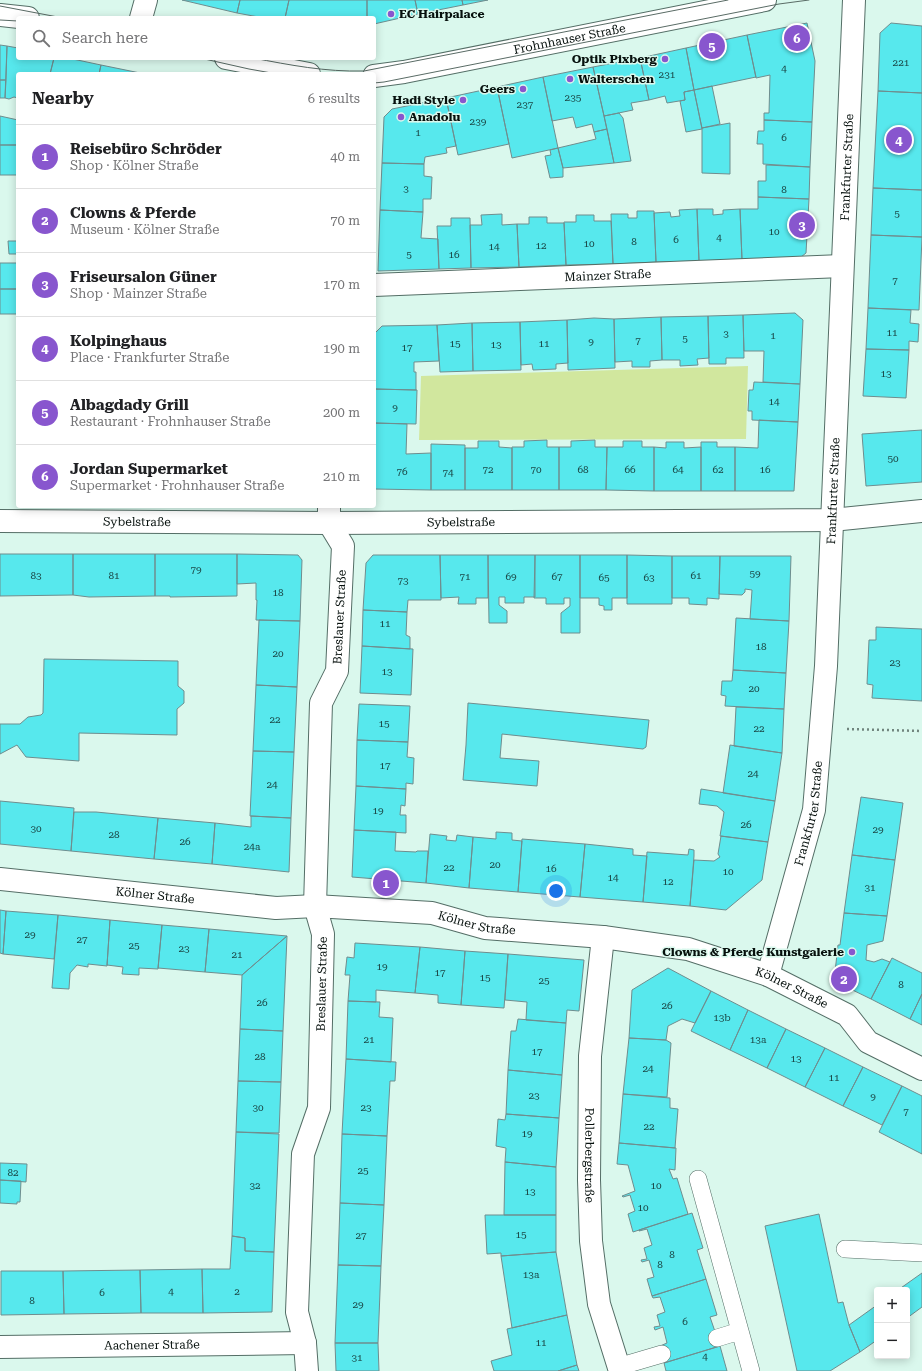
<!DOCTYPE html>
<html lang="en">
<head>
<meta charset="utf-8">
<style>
	:root { --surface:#fff; --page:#f6f6f6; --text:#202124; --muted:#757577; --line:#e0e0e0; --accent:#8856ce }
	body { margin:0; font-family:"Roboto Serif",serif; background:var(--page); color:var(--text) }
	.controls { position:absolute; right:12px; bottom:12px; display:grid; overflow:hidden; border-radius:4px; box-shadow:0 2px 10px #0003 }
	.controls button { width:36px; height:36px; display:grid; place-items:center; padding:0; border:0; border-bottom:1px solid var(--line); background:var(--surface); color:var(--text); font:20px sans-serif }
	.you { position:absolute; left:556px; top:891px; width:14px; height:14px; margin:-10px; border:3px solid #fff; border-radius:50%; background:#1a73e8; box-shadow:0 0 0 6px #1a73e833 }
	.badge { display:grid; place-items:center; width:26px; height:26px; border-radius:50%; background:var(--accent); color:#fff; font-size:13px; font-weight:700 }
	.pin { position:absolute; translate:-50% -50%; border:2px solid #fff; box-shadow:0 1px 4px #0006 }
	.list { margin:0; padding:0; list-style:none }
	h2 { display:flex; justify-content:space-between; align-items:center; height:52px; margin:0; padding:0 16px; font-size:17px }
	h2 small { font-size:13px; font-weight:400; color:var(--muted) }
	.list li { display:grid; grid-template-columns:26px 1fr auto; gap:12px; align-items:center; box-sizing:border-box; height:64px; padding:0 16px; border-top:1px solid var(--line) }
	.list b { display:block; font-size:15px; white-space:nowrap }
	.list p { margin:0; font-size:13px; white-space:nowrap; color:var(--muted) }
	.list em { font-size:13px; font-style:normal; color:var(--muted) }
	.icon { flex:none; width:22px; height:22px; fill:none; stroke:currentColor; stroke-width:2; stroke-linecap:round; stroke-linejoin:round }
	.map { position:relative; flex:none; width:922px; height:1371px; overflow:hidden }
	.search { position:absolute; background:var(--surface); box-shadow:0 2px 10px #0003; left:16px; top:16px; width:360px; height:44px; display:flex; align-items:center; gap:10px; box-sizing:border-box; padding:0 14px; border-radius:4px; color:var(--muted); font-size:15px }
	.panel { position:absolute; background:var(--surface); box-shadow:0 2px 10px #0003; left:16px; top:72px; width:360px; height:436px; border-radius:4px }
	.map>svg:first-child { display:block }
</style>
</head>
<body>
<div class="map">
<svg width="922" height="1371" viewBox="0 0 922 1371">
	<rect width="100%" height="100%" fill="#daf8ed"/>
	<!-- green -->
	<path fill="#d1e79e" d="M748,366L746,439L419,440L421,376Z"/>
	<!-- building -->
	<path fill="#57e8ed" stroke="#6f8d8e" d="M182,0H240L237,13Z
		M240,0H289L285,18H264L237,13Z
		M289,0H367V18H285Z
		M367,0H415L418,14L374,24V18H367Z
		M415,0H462L463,5L418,14Z
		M462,0H488L463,5Z
		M807,23L815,61L812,122L764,120V113H769L770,75L756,78L747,35Z
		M891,23L922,26V93L878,91L880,33Z
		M747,35L756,77L694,90L686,48Z
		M0,45L7,46L6,80H0Z
		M7,46L18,48V58H54L50,74H18V98L14,97L9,99L5,98Z
		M686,48L694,90L684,92L685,100L667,103L665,96L649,100L640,58Z
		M54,58H68L101,65L99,74H50Z
		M640,58L649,100L631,103L633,110L604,116L593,67Z
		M101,65L145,74H99Z
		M593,67L607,129L594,132L592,124L576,128L573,117L552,121L543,77Z
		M543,77L558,148L512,158L497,87Z
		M0,80H6L5,98H0Z
		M712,86L720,124L702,128L694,90Z
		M497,87L509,144L458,155L446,98Z
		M694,90L702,129L686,132L680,101L685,100L684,92Z
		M878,91L922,93V190L873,188Z
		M446,98L456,146L446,148L447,153L425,157L424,164L382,163L384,117L392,109Z
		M619,113L623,118L631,161L614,163L604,116Z
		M0,116L18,120V145H0Z
		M764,120L812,122L810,167L763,164V144H757L758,131H764Z
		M730,123V174L702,173V128Z
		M607,129L614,163L563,168L558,148L596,139L594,132Z
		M0,145H18V175H0Z
		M558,148L563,168V177L550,178L545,156L551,155L550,150Z
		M382,163L424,164V176L432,177L431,199H423V212L380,210Z
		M766,165L810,167L809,199L758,197V181H766Z
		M873,188L922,190V237L871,235Z
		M758,197L809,199L806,253L801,257L742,260L740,209H758Z
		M697,209L699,261L656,262L654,213L670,212L671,217L680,216L679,210Z
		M697,209H713V215L723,214V210L740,209L742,260L699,261Z
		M380,210L423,212L421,238L438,239L439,269L378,271Z
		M637,211H654L656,262L613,264L611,214H628V218H637Z
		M502,214V225L517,224L519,267L471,268L470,225H482L481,215Z
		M576,215H594V221H611L613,264L566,265L564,222H576Z
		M529,217H547V223H564L566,265L519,267L517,224H529Z
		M451,218H470L471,268L439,269L437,226H451Z
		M871,235L922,237L919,310L868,308Z
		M8,241H18V254H9Z
		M0,263H18V289H0Z
		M0,289H18V314H0Z
		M868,308L911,310L910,323L919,324L918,342L909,341V350L866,349Z
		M795,313L803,320L800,384L763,382L764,351H744L743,315Z
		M743,315L744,358H726V364H709L708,316Z
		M708,316L709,358L697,359L698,365L680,366V360H662L661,317Z
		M661,317L662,360L650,361V367H632V361L615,362L614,319Z
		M594,318L614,319L615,368L568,370L567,320Z
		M567,320L568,363L556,364V369L533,370L532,364L521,365L520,322Z
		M520,322L521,370L473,371L472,323Z
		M472,323L473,371L440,372L437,325Z
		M437,325L439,361L414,362V372H416V390L374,389L375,333L382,326Z
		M866,349L909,350L906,398L863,396Z
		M754,382L800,384L798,422L752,420V411H748L749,390H753Z
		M374,389L417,390L416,424L374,423Z
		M759,420L798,422L794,491H735V447L758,448Z
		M374,423L407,424L406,454L431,453V490L374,489Z
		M922,430V482L866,486L862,434Z
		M547,440V447H559V490H512V447H524V441Z
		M595,440V447H607L606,490H559V447H571V441Z
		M478,441H499V447L512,448V490H465V448H478Z
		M623,441H642V447H654V491L606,490L607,447H623Z
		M666,442H684V448L701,447V491H654V447L666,448Z
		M701,442H717V447H735V491H701Z
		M431,444L465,445V490H431Z
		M0,554H73V595L0,596Z
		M73,554H155V596L89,597L73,595Z
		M155,554H237V596L170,597V596H155Z
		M237,554L298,555L302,560L300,621L256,620L257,600H256V583L237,584Z
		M373,555H440L441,600H408L407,612L363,610L366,563Z
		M440,555H488V598H476V604H458L459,597L441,598Z
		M488,555H535V597H524V603H505V597H499V605L507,611V623H489Z
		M535,555H580V633H561V613L570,606V598H564V604H546V598H534Z
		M580,555H627V598H612V610H604V606L599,605V598H580Z
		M627,555L672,556V604H627Z
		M672,556H720L719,599L707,598V605L689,604V598H672Z
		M720,556H791L789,621L750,619L752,590L745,589V592L742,595L719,594Z
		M363,610L407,612L406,635L410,637V649L362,646Z
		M736,618L789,621L786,673L733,670Z
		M259,620L300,621L297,687L256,685Z
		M876,627L922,629V701L872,698L873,685L867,684L869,640H876Z
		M362,646L413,649L411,695L360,693Z
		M44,659L178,661V686L184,691V703L177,709V735L79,733V761L26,757L17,745L0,754V724H20L28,717L41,715L43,713Z
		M733,670L786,673L784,709L725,706L726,696L721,695L722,681H732Z
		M256,685L297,687L294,752L253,751Z
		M468,703L649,720L646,747L643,749L502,734L500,758L539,761L537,786L463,780L466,745Z
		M359,704L410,706L408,742L357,740Z
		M736,707L784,709L782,753L734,746Z
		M357,740L408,742L407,757L414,758L413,784L406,783V789L356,786Z
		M730,745L782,753L775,801L723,793Z
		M253,751L294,752L291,818L250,816Z
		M356,786L406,789L405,806L401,805L400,815H406V833L354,830Z
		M701,789L775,801L768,842L720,836L724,812L717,806L699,804Z
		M861,797L903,803L895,860L852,855Z
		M0,801L74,808L71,851L0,844Z
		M74,812H96L158,818L154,859L71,851Z
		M251,816L291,818L289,872L212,864L215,823L251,827Z
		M158,818L215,823L212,864L154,859Z
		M354,830L396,832L395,851L416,852L417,851H428L426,883L352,877Z
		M496,832L512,833V840L522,841L518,892L469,888L473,837L496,839Z
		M430,834L447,836L446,840L456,841L457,835L473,837L469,888L426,883Z
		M721,836L768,842L762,880L726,910L690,906L694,860L714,861L720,857L718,854Z
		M522,839L585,844L580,897L518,892Z
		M585,844L633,849V855L647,856L643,902L580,897Z
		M689,849L694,850V856L690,906L643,902L647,852L688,855Z
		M852,855L895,860L887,916L844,913Z
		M0,910L6,911L3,954L0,953Z
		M6,911L58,915L54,959L3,954Z
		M844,913L887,916L883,941L867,945L866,960L874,962L882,959L890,962L871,999L834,981L838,945H840Z
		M58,915L110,920L107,966L88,964V967L77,965L70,973L69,989L52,988Z
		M110,920L162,925L158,969L139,968V975L122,974L123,967L107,965Z
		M162,925L209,929L205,972L158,968Z
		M209,929L287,936L242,975L205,972Z
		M287,936L283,1031L240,1029L242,975Z
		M355,943L420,947L415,993L376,990V1002L348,1001L350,975H345L347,957L354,958Z
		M420,947L465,951L461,1005L438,1003V995L415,993Z
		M465,951L508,954L504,1008L461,1005Z
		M508,954L584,960L579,1011L567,1010L566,1023L526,1020L527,1002L505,1000Z
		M892,958L922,973V994L910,1019L871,999Z
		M668,968L711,991L695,1023L682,1019L668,1026L666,1040L629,1038L632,990Z
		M711,991L748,1010L730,1050L691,1031Z
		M922,994V1025L910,1019Z
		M348,1001L380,1002L379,1017L393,1018L391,1062L346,1059Z
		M748,1010L786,1029L767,1068L730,1050Z
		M518,1019L566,1023L562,1075L508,1070L511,1031H516Z
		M240,1029L283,1031L281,1082L238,1081Z
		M786,1029L825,1048L805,1087L767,1068Z
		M629,1038L666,1040L671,1043L667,1097L623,1094Z
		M825,1048L863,1067L843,1106L805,1087Z
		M346,1059L396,1062L395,1081H390L387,1136L342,1134Z
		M863,1067L902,1086L882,1125L843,1106Z
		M508,1070L562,1075L559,1118L506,1114Z
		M238,1081L281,1082L279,1133L236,1132Z
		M902,1086L922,1096V1154L879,1132Z
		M623,1094L670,1098V1108L678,1109L675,1148L619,1143Z
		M506,1114L559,1118L556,1167L505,1162L506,1148L496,1146L498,1119L505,1120Z
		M236,1132L279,1134L274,1252L245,1251V1238L232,1236Z
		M342,1134L387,1136L384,1205L340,1203Z
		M619,1143L676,1148L675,1170L669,1169L673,1179L677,1178L688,1214L633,1232L628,1214L635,1211L630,1195L623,1197L622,1196L635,1191L628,1165L617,1164Z
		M505,1162L556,1167V1215H504Z
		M0,1163L27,1164L26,1182L0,1180Z
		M0,1180L21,1181L20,1202H17V1204L0,1203Z
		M340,1203L384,1205L381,1266L338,1265Z
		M692,1213L703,1248L697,1250L706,1279L652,1296L647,1279L654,1277L649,1260L642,1262L641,1260L647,1259L644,1248L652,1245L647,1229L639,1231V1230Z
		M819,1214L838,1303L843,1302L849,1325L860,1352L830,1371H797L765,1226Z
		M485,1215H556V1252L501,1256V1253L487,1254Z
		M232,1236L245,1238V1251L274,1252L272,1312L203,1313L202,1269H230Z
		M556,1252L567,1315L512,1328L501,1256Z
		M338,1265L381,1266L378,1343H335Z
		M202,1269L203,1313H141L140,1270Z
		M140,1270L141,1313L64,1314L63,1271Z
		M1,1271H63L64,1314L1,1315Z
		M922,1273V1307L907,1318V1290H898Z
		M706,1279L717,1315L710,1317L720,1346L664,1363L660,1346L667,1343L663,1327L655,1330L654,1327L660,1326L657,1315L665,1312L660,1297L653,1298L652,1296Z
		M877,1305V1340L860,1352L849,1325Z
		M567,1315L577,1365L558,1371H494L491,1361L512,1355L507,1329Z
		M335,1343H378L379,1371H336Z
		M720,1346L727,1371H666L664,1363Z
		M577,1365L579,1371H558Z"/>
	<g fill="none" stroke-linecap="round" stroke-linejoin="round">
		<defs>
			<path id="lane" d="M698,1179L740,1331L717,1338
				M845,1249L922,1253
				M740,1331L751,1371
				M618,1367L662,1354"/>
			<g id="street">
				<path d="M141,18L146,0"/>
				<path id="s1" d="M374,285L842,266"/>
				<path id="s2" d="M0,521L329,523L832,520L922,511"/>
				<path id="s3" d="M0,879L276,908L315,906L432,913L485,928L603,937L688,949L768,975L847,1015L868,1042L922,1069"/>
				<path id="s4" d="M603,937L590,1056L589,1180L591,1241L599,1304L620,1371"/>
				<path id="s5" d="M768,975L814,810L826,666L854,0"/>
				<path id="s6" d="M0,1347L305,1343"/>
				<path id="s7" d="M307,1371L305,1343L297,1312L303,1154L319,1108L323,934L315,906L321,703L337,671L343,546L329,523V506"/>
			</g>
			<g id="secondary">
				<path d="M0,15L28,18"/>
				<path d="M226,58L309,74"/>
				<path id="s8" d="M374,76L404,72L765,0"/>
			</g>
		</defs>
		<!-- lane casing -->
		<use href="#lane" stroke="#546e66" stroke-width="18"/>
		<!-- street casing -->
		<use href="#street" stroke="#546e66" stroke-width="24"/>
		<!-- secondary casing -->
		<use href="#secondary" stroke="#546e66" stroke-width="24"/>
		<!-- path -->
		<path stroke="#70847d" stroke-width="2.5" stroke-dasharray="2 3" stroke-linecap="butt" d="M847,729L922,731"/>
		<!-- lane -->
		<use href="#lane" stroke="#fff" stroke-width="17"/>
		<!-- street -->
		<use href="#street" stroke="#fff" stroke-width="22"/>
		<!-- secondary -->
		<use href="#secondary" stroke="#fff" stroke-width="22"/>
		<!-- tram -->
		<path stroke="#596b65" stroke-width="1" d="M0,6L63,18
			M0,20L18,21
			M200,58L249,69L277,74
			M253,58C290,65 325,72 364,71L728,0
			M374,83L384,82L779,4L809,0"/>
	</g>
	<!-- markers -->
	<g fill="#8856ce" stroke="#daf8ed" stroke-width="1.5">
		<circle cx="391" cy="14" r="4"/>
		<circle cx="665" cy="59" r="4"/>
		<circle cx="570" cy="79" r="4"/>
		<circle cx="523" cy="89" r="4"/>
		<circle cx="463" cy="100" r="4"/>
		<circle cx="401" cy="117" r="4"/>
		<circle cx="852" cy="952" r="4"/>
	</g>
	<g text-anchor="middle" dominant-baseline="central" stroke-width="3" stroke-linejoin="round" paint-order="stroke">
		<!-- number labels -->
		<g font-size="10" fill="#1a4645">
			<text x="901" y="62">221</text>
			<text x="784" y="68">4</text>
			<text x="667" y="74">231</text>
			<text x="573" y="97">235</text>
			<text x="525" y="104">237</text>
			<text x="478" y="121">239</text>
			<text x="418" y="132">1</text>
			<text x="784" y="137">6</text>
			<text x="406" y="188">3</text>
			<text x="784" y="189">8</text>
			<text x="897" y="213">5</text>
			<text x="774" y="231">10</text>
			<text x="719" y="237">4</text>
			<text x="676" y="239">6</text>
			<text x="634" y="241">8</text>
			<text x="589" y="243">10</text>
			<text x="541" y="245">12</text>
			<text x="494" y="246">14</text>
			<text x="409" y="254">5</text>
			<text x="454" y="254">16</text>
			<text x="895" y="280">7</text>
			<text x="892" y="332">11</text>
			<text x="726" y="333">3</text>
			<text x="773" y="335">1</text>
			<text x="685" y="338">5</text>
			<text x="638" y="340">7</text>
			<text x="591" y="341">9</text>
			<text x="455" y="343">15</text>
			<text x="544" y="343">11</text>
			<text x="496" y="344">13</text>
			<text x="407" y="347">17</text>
			<text x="886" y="373">13</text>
			<text x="774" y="401">14</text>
			<text x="395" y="407">9</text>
			<text x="893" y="458">50</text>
			<text x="488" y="469">72</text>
			<text x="536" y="469">70</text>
			<text x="583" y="469">68</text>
			<text x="630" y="469">66</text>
			<text x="678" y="469">64</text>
			<text x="718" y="469">62</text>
			<text x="765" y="469">16</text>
			<text x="402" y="471">76</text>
			<text x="448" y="472">74</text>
			<text x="196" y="569">79</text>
			<text x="755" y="573">59</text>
			<text x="36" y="575">83</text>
			<text x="114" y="575">81</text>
			<text x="696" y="575">61</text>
			<text x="465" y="576">71</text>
			<text x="511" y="576">69</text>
			<text x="557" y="576">67</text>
			<text x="604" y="577">65</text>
			<text x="649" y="577">63</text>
			<text x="403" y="580">73</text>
			<text x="278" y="592">18</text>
			<text x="385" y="623">11</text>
			<text x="761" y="646">18</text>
			<text x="278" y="653">20</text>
			<text x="895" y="662">23</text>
			<text x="387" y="671">13</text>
			<text x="754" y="688">20</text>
			<text x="275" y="719">22</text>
			<text x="384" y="723">15</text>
			<text x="759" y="728">22</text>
			<text x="385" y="765">17</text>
			<text x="753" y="773">24</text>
			<text x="272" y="784">24</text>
			<text x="378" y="810">19</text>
			<text x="746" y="824">26</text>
			<text x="36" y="828">30</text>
			<text x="878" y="829">29</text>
			<text x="114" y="834">28</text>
			<text x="185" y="841">26</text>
			<text x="252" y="846">24a</text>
			<text x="495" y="864">20</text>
			<text x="449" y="867">22</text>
			<text x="551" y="868">16</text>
			<text x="728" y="871">10</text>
			<text x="613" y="877">14</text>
			<text x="668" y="881">12</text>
			<text x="870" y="887">31</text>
			<text x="30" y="934">29</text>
			<text x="82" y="939">27</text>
			<text x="134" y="945">25</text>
			<text x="184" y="948">23</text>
			<text x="237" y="954">21</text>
			<text x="382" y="966">19</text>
			<text x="440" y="972">17</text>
			<text x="485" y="977">15</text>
			<text x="544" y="980">25</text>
			<text x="901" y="984">8</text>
			<text x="262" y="1002">26</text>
			<text x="667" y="1005">26</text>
			<text x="722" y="1017">13b</text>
			<text x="369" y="1039">21</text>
			<text x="758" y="1039">13a</text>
			<text x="537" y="1051">17</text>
			<text x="260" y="1056">28</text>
			<text x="796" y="1058">13</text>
			<text x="648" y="1068">24</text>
			<text x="834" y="1077">11</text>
			<text x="534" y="1095">23</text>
			<text x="873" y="1096">9</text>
			<text x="258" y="1107">30</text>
			<text x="366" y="1107">23</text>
			<text x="906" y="1111">7</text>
			<text x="649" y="1126">22</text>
			<text x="527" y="1133">19</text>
			<text x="363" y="1170">25</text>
			<text x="13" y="1172">82</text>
			<text x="255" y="1185">32</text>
			<text x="656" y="1185">10</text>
			<text x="530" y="1191">13</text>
			<text x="643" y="1207">10</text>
			<text x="521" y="1234">15</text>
			<text x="361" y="1235">27</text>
			<text x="672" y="1254">8</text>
			<text x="660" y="1264">8</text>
			<text x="531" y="1274">13a</text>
			<text x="171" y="1291">4</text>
			<text x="237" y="1291">2</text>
			<text x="102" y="1292">6</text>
			<text x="32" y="1300">8</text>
			<text x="358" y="1304">29</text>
			<text x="685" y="1321">6</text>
			<text x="541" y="1342">11</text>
			<text x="705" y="1356">4</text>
			<text x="357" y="1357">31</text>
		</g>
		<!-- poi labels -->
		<g font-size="12" font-weight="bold" fill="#06100d" stroke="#daf8ed" text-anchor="end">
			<text x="399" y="14" text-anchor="start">EC Hairpalace</text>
			<text x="657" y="59">Optik Pixberg</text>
			<text x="578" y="79" text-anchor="start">Walterschen</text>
			<text x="515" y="89">Geers</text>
			<text x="455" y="100">Hadi Style</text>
			<text x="409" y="117" text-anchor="start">Anadolu</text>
			<text x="844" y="952">Clowns &amp; Pferde Kunstgalerie</text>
		</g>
		<!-- street labels -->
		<g font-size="12" fill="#06100d" stroke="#daf8ed">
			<text stroke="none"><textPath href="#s8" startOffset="199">Frohnhauser Straße</textPath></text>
			<text stroke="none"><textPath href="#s5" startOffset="815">Frankfurter Straße</textPath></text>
			<text stroke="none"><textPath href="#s1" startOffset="234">Mainzer Straße</textPath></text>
			<text stroke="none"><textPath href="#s5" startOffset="491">Frankfurter Straße</textPath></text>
			<text stroke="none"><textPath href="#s2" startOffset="137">Sybelstraße</textPath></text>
			<text stroke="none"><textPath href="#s2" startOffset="461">Sybelstraße</textPath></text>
			<text stroke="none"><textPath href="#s7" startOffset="763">Breslauer Straße</textPath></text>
			<text stroke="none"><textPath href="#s5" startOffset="167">Frankfurter Straße</textPath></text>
			<text stroke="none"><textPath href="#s3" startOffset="156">Kölner Straße</textPath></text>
			<text stroke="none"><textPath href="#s3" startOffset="480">Kölner Straße</textPath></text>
			<text stroke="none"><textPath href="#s7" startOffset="391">Breslauer Straße</textPath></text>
			<text stroke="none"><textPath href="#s3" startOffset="804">Kölner Straße</textPath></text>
			<text stroke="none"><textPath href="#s4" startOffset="219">Pollerbergstraße</textPath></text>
			<text stroke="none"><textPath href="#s6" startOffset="152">Aachener Straße</textPath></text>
		</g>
	</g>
</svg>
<div class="controls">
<button>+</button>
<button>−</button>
</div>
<div class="you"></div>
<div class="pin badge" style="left:386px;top:883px">1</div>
<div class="pin badge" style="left:844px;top:979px">2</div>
<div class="pin badge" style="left:802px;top:225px">3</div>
<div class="pin badge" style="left:899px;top:140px">4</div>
<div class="pin badge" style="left:712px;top:46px">5</div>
<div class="pin badge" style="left:797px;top:38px">6</div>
<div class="search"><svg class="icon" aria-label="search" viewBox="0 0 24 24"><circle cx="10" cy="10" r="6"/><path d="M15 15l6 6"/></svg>Search here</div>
<section class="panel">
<h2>Nearby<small>6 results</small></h2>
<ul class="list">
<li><span class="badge">1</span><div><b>Reisebüro Schröder</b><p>Shop · Kölner Straße</p></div><em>40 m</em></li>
<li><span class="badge">2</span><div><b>Clowns &amp; Pferde</b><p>Museum · Kölner Straße</p></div><em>70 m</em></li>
<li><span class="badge">3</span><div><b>Friseursalon Güner</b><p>Shop · Mainzer Straße</p></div><em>170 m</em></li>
<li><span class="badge">4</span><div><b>Kolpinghaus</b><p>Place · Frankfurter Straße</p></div><em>190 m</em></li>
<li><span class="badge">5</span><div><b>Albagdady Grill</b><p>Restaurant · Frohnhauser Straße</p></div><em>200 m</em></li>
<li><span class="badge">6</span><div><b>Jordan Supermarket</b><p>Supermarket · Frohnhauser Straße</p></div><em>210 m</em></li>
</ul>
</section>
</div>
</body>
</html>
